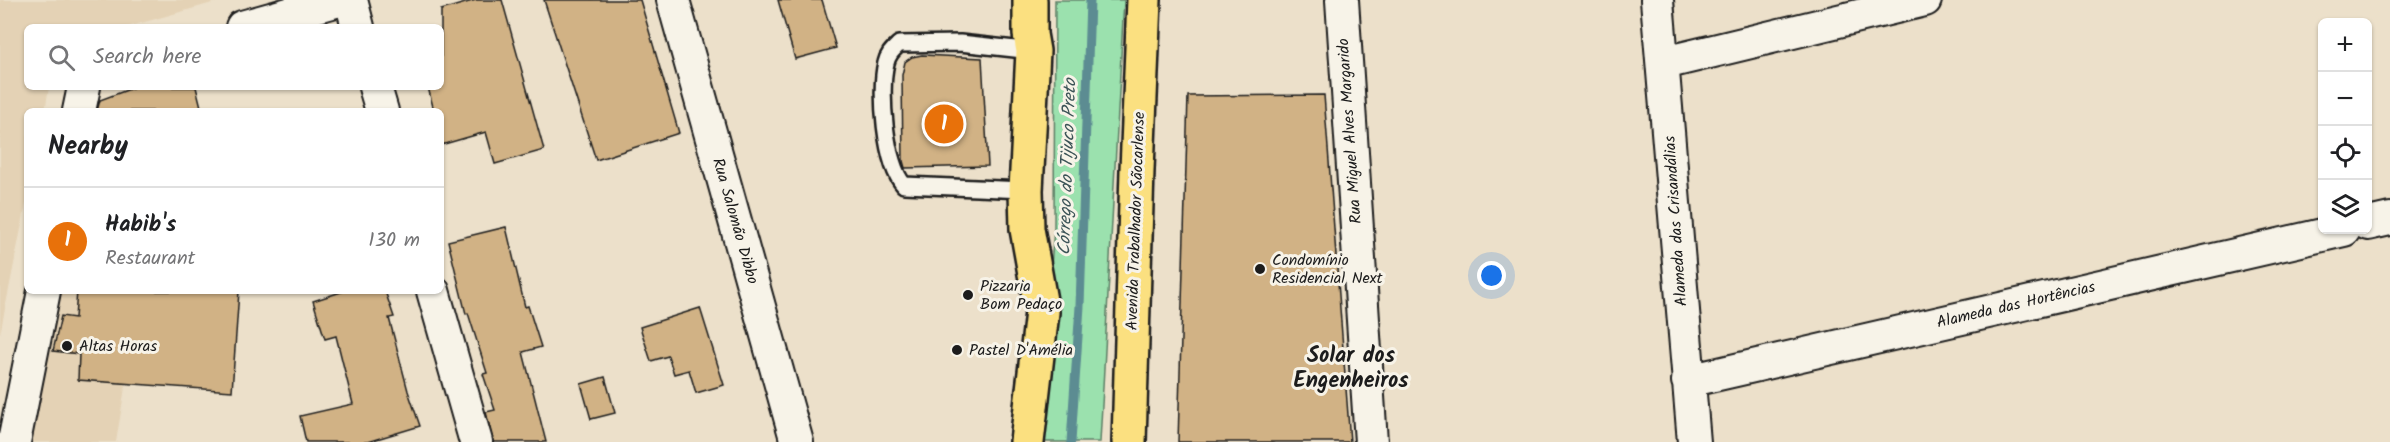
<!DOCTYPE html>
<html lang="en">
<head>
<meta charset="utf-8">
<style>
	:root { --surface:#fff; --page:#f2f2f2; --text:#202124; --muted:#757577; --line:#e0e0e0; --accent:#db2777 }
	body { margin:0; font-family:Kalam,sans-serif; background:var(--page); color:var(--text) }
	.controls { position:absolute; right:18px; top:18px; display:grid; overflow:hidden; border-radius:9px; box-shadow:0 2px 4px #0004 }
	.controls button { width:54px; height:54px; display:grid; place-items:center; padding:0; border:0; border-bottom:2px solid var(--line); background:var(--surface); color:var(--text); font:30px sans-serif }
	.you { position:absolute; left:1492px; top:276px; width:21px; height:21px; margin:-15px; border:4px solid #fff; border-radius:50%; background:#1a73e8; box-shadow:0 0 0 9px #1a73e833 }
	.badge { display:grid; place-items:center; width:39px; height:39px; border-radius:50%; background:var(--accent); color:#fff; font-size:20px; font-weight:700 }
	.pin { position:absolute; translate:-50% -50%; border:3px solid #fff; box-shadow:0 2px 6px #0006 }
	.list { margin:0; padding:0; list-style:none }
	h2 { display:flex; justify-content:space-between; align-items:center; height:78px; margin:0; padding:0 24px; font-size:26px }
	h2 small { font-size:20px; font-weight:400; color:var(--muted) }
	.list li { display:grid; grid-template-columns:39px 1fr auto; gap:18px; align-items:center; box-sizing:border-box; height:108px; padding:0 24px; border-top:2px solid var(--line) }
	.list b { display:block; font-size:22px; white-space:nowrap }
	.list p { margin:0; font-size:20px; white-space:nowrap; color:var(--muted) }
	.list em { font-size:20px; font-style:normal; color:var(--muted) }
	.icon { flex:none; width:33px; height:33px; fill:none; stroke:currentColor; stroke-width:2; stroke-linecap:round; stroke-linejoin:round }
	.map { position:relative; flex:none; width:2390px; height:442px; overflow:hidden }
	.search { position:absolute; background:var(--surface); box-shadow:0 2px 4px #0004; left:24px; top:24px; width:420px; height:66px; display:flex; align-items:center; gap:15px; box-sizing:border-box; padding:0 21px; border-radius:9px; color:var(--muted); font-size:22px }
	.panel { position:absolute; background:var(--surface); box-shadow:0 2px 4px #0004; left:24px; top:108px; width:420px; height:186px; border-radius:9px }
	.map>svg:first-child { display:block }
</style>
</head>
<body>
<div class="map">
<svg width="2390" height="442" viewBox="0 0 2390 442">
	<rect width="100%" height="100%" fill="#ece0ca"/>
	<filter id="ink" filterUnits="userSpaceOnUse"><feTurbulence type="fractalNoise" baseFrequency=".0167" numOctaves="2"/><feDisplacementMap in="SourceGraphic" scale="12" xChannelSelector="R" yChannelSelector="G"/><feConvolveMatrix kernelMatrix="1 2 1 2 8 2 1 2 1" color-interpolation-filters="sRGB"/></filter>
	<g filter="url(#ink)">
		<!-- built -->
		<path fill="#e4d2b5" d="M0,0H223L127,27H27V87H49L45,111H27V199L0,334Z
			M55,291H141L116,442H23Z"/>
		<!-- green -->
		<path fill="#9be1ae" stroke="#5c7e65" stroke-width="1.5" d="M1055,0H1124L1100,442H1037L1054,229Z"/>
		<g fill="none" stroke-linecap="round" stroke-linejoin="round">
			<!-- stream -->
			<path stroke="#5c8c92" stroke-width="9" d="M1071,442L1080,306L1090,0"/>
		</g>
		<!-- building -->
		<path fill="#d1b285" stroke="#1c1c1c" stroke-width="1.5" d="M476,0H502L544,150L495,164L486,132L441,145V111H434L428,87H441V10Z
			M544,0H640L679,133L596,160Z
			M778,0H822L836,48L795,59Z
			M922,55L982,58L988,166L905,168L903,161L902,75L905,62L912,57Z
			M135,87H196L202,111H97L100,100Z
			M1324,95L1350,442H1178L1188,96Z
			M506,227L525,307L528,306L541,347L523,352L546,442H493L486,412L495,410L483,374L487,373L468,313L466,314L448,241Z
			M77,291H239L232,391L78,380L79,354L53,351L61,316L75,318Z
			M344,291H385L394,317L389,318L408,391L420,426L367,442H306L300,416L353,404L336,336L325,339L313,301Z
			M700,308L724,385L696,393L689,370L674,374L668,356L651,361L640,327Z
			M605,377L615,413L591,419L581,384Z"/>
		<g fill="none" stroke-linecap="round" stroke-linejoin="round">
			<defs>
				<path id="lane" d="M1026,190L904,185C885,165 879,90 886,63C888,54 893,50 899,44L960,43L1033,51"/>
				<path id="street" d="M351,0L358,27
					M673,0L797,442
					M1342,0L1371,442
					M1657,0L1694,442
					M242,27L339,0
					M1664,63L1925,0
					M375,87L382,111
					M79,111L84,87
					M2368,224L2390,219
					M433,291L476,442
					M1688,381L2344,230
					M14,442L44,291"/>
				<path id="primary" d="M1027,442L1042,312L1027,229L1026,190L1033,51L1030,34V0
					M1129,442L1137,170L1144,0"/>
			</defs>
			<!-- lane casing -->
			<use href="#lane" stroke="#1c1c1c" stroke-width="20"/>
			<!-- street casing -->
			<use href="#street" stroke="#1c1c1c" stroke-width="36"/>
			<!-- primary casing -->
			<use href="#primary" stroke="#1c1c1c" stroke-width="38"/>
			<!-- lane -->
			<use href="#lane" stroke="#f7f3e8" stroke-width="15"/>
			<!-- street -->
			<use href="#street" stroke="#f7f3e8" stroke-width="32"/>
			<!-- primary -->
			<use href="#primary" stroke="#fbe080" stroke-width="33"/>
		</g>
	</g>
	<!-- markers -->
	<g fill="#1c1c1c" stroke="#f7f3e8" stroke-width="2">
		<circle cx="1260" cy="269" r="6"/>
		<circle cx="968" cy="295" r="6"/>
		<circle cx="67" cy="346" r="6"/>
		<circle cx="957" cy="350" r="6"/>
	</g>
	<g text-anchor="middle" dominant-baseline="central" stroke-width="6" stroke-linejoin="round" paint-order="stroke">
		<!-- street labels -->
		<g font-size="16" fill="#1c1c1c" stroke="#f7f3e8">
			<text transform="translate(1350 131) rotate(-94)">Rua Miguel Alves Margarido</text>
			<text transform="translate(735 221) rotate(74)">Rua Salomão Dibbo</text>
			<text transform="translate(1136 221) rotate(-88)">Avenida Trabalhador Sãocarlense</text>
			<text transform="translate(1676 221) rotate(-94)">Alameda das Crisandálias</text>
			<text transform="translate(2016 305) rotate(-13)">Alameda das Hortências</text>
		</g>
		<!-- poi labels -->
		<g font-size="16" fill="#1c1c1c" stroke="#f7f3e8" text-anchor="start">
			<text x="1272" y="260">Condomínio<tspan x="1272" dy="18">Residencial Next</tspan></text>
			<text x="980" y="286">Pizzaria<tspan x="980" dy="18">Bom Pedaço</tspan></text>
			<text x="79" y="346">Altas Horas</text>
			<text x="969" y="350">Pastel D'Amélia</text>
		</g>
		<!-- water labels -->
		<g font-size="18" font-style="italic" fill="#3c5457" stroke="#f7f3e8">
			<text transform="translate(1068 167) rotate(-88)">Córrego do Tijuco Preto</text>
		</g>
		<!-- district labels -->
		<g font-size="22" font-weight="bold" fill="#1c1c1c" stroke="#f7f3e8">
			<text x="1351" y="356">Solar dos<tspan x="1351" dy="25">Engenheiros</tspan></text>
		</g>
	</g>
</svg>
<div class="controls">
<button>+</button>
<button>−</button>
<button><svg class="icon" aria-label="locate" viewBox="0 0 24 24"><circle cx="12" cy="12" r="6"/><path d="M12 2v4M12 18v4M2 12h4M18 12h4"/></svg></button>
<button><svg class="icon" aria-label="layers" viewBox="0 0 24 24"><path d="M12 4l9 5-9 5-9-5zM3 14l9 5 9-5"/></svg></button>
</div>
<div class="you"></div>
<div class="pin badge" style="left:944px;top:124px;background:#e8710a">1</div>
<div class="search"><svg class="icon" aria-label="search" viewBox="0 0 24 24"><circle cx="10" cy="10" r="6"/><path d="M15 15l6 6"/></svg>Search here</div>
<section class="panel">
<h2>Nearby<small></small></h2>
<ul class="list">
<li><span class="badge" style="background:#e8710a">1</span><div><b>Habib's</b><p>Restaurant</p></div><em>130 m</em></li>
</ul>
</section>
</div>
</body>
</html>
